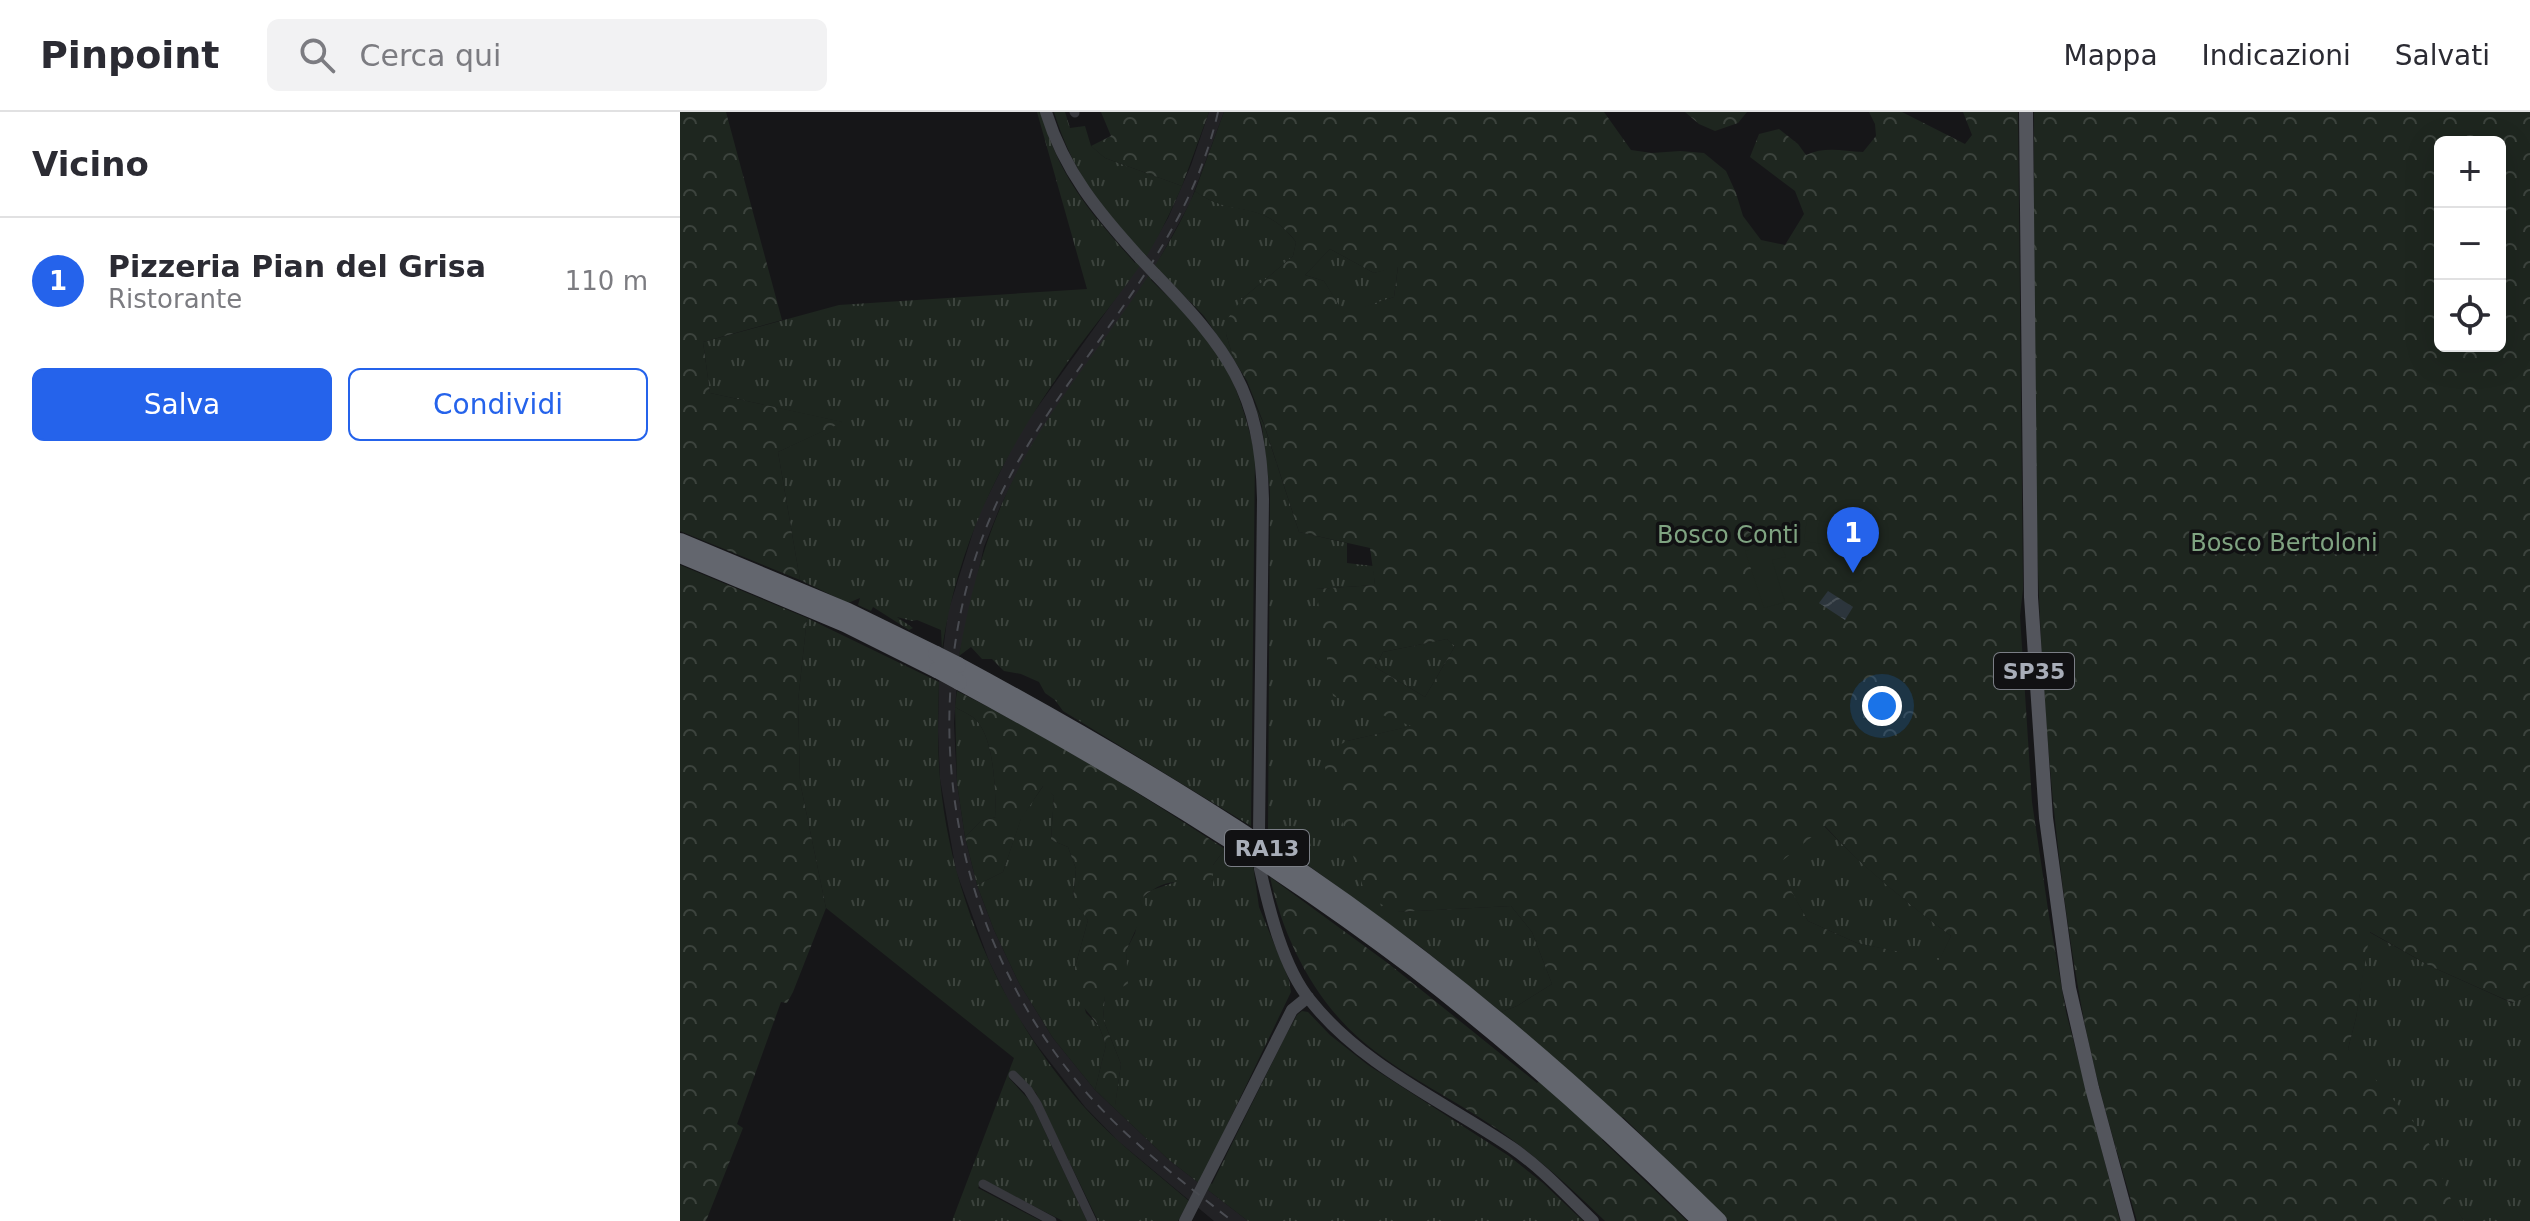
<!DOCTYPE html>
<html lang="it">
<head>
<meta charset="utf-8">
<style>
	:root { --surface:#fff; --page:#f2f2f3; --text:#2b2b33; --muted:#7c7c81; --line:#e1e1e2; --accent:#2563eb }
	body { margin:0; font-family:"DejaVu Sans",sans-serif; background:var(--page); color:var(--text) }
	.controls { position:absolute; right:24px; top:24px; display:grid; overflow:hidden; border-radius:12px; box-shadow:0 8px 32px #0002 }
	.controls button { width:72px; height:72px; display:grid; place-items:center; padding:0; border:0; border-bottom:2px solid var(--line); background:var(--surface); color:var(--text); font:40px sans-serif }
	.you { position:absolute; left:1202px; top:594px; width:28px; height:28px; margin:-20px; border:6px solid #fff; border-radius:50%; background:#1a73e8; box-shadow:0 0 0 12px #1a73e833 }
	.badge { display:grid; place-items:center; width:52px; height:52px; border-radius:50%; background:var(--accent); color:#fff; font-size:26px; font-weight:700 }
	.pin { position:absolute; translate:-50% -66px; filter:drop-shadow(0 2px 4px #0008) }
	.pin::after { content:''; position:absolute; top:42px; width:28px; height:24px; background:inherit; clip-path:polygon(0 0,100% 0,50% 100%) }
	.list { margin:0; padding:0; list-style:none }
	h2 { display:flex; justify-content:space-between; align-items:center; height:104px; margin:0; padding:0 32px; font-size:34px }
	h2 small { font-size:26px; font-weight:400; color:var(--muted) }
	.list li { display:grid; grid-template-columns:52px 1fr auto; gap:24px; align-items:center; box-sizing:border-box; height:128px; padding:0 32px; border-top:2px solid var(--line) }
	.list b { display:block; font-size:30px; white-space:nowrap }
	.list p { margin:0; font-size:26px; white-space:nowrap; color:var(--muted) }
	.list em { font-size:26px; font-style:normal; color:var(--muted) }
	.actions { display:flex; gap:16px; padding:24px 32px }
	.actions a { flex:1; padding:18px 0; border:2px solid var(--accent); border-radius:12px; text-align:center; font-size:28px; color:var(--accent) }
	.actions .main { background:var(--accent); color:#fff }
	.icon { flex:none; width:44px; height:44px; fill:none; stroke:currentColor; stroke-width:2; stroke-linecap:round; stroke-linejoin:round }
	.map { position:relative; flex:none; width:1850px; height:1109px; overflow:hidden }
	header { display:flex; align-items:center; gap:48px; box-sizing:border-box; height:112px; padding:0 40px; background:var(--surface); border-bottom:2px solid var(--line) }
	header strong { font-size:38px }
	nav { display:flex; gap:44px; margin-inline-start:auto; font-size:28px }
	.search { width:560px; height:72px; background:var(--page); display:flex; align-items:center; gap:20px; box-sizing:border-box; padding:0 28px; border-radius:12px; color:var(--muted); font-size:30px }
	main { display:flex }
	aside { flex:1; background:var(--surface) }
	.map>svg:first-child { display:block }
</style>
</head>
<body>
<header>
<strong>Pinpoint</strong>
<div class="search"><svg class="icon" aria-label="search" viewBox="0 0 24 24"><circle cx="10" cy="10" r="6"/><path d="M15 15l6 6"/></svg>Cerca qui</div>
<nav><a>Mappa</a><a>Indicazioni</a><a>Salvati</a></nav>
</header>
<main>
<aside>
<h2>Vicino<small></small></h2>
<ul class="list">
<li><span class="badge">1</span><div><b>Pizzeria Pian del Grisa</b><p>Ristorante</p></div><em>110 m</em></li>
</ul>
<div class="actions"><a class="main">Salva</a><a>Condividi</a></div>
</aside>
<div class="map">
<svg width="1850" height="1109" viewBox="0 0 1850 1109">
	<defs>
		<pattern id="grass-tufts" width="24" height="20" patternUnits="userSpaceOnUse" patternTransform="scale(2)"><rect width="24" height="20" fill="#1e261f"/><path d="M3 7l-1-3M5 7V3M7 7l1-3M15 17l-1-3M17 17v-4M19 17l1-3" fill="none" stroke="#3c433d"/></pattern>
		<pattern id="forest-crowns" width="20" height="18" patternUnits="userSpaceOnUse" patternTransform="scale(2)"><rect width="20" height="18" fill="#1e261f"/><path d="M2 6a3 3 0 1 1 6 0M12 15a3 3 0 1 1 6 0" fill="none" stroke="#3c433d"/></pattern>
		<pattern id="water-waves" width="16" height="10" patternUnits="userSpaceOnUse" patternTransform="scale(2)"><rect width="16" height="10" fill="#2c353c"/><path d="M0 5q4-4 8 0t8 0" fill="none" stroke="#485056"/></pattern>
	</defs>
	<rect width="100%" height="100%" fill="#161618"/>
	<!-- built -->
	<path fill="#222225" d="M529,0H544L510,91L475,155L338,359L320,395L304,435L279,544L274,611L277,671L285,725L297,773L314,818L339,871L373,926L415,978L489,1048L568,1109H534L438,1029L405,995L356,932L332,896L309,849L276,759L260,667L258,619L259,570L268,500L298,404L341,318L466,144L488,106L511,53Z"/>
	<!-- grass -->
	<path fill="url(#grass-tufts)" d="M357,0H361C379,66 411,101 455,151L463,143C421,96 393,61 374,0H385L390,16L405,14L411,34L425,46L502,74C491,99 480,123 466,145C442,181 414,213 389,248C325,339 279,425 262,537L261,518L237,508L232,509L217,505L233,516L229,518L193,495L191,499L178,493L180,486L168,491L120,468L98,340L162,310L30,281L23,230L159,193L407,177Z
		M515,79C550,106 582,85 616,130L613,144L562,187L546,222L554,248L524,204L479,158L471,168C494,191 522,214 539,242C557,273 567,308 575,342L571,714L383,599L375,588L365,581L359,570L341,562L324,559L312,547H302L291,535L279,544C294,460 314,394 359,321C410,239 476,169 515,79Z
		M650,137L694,161L718,154L714,185L664,202L644,169L625,163Z
		M574,290L584,313L619,420L667,431V451L693,454L695,473L636,477L732,614L667,629L717,800L831,794L852,820L872,872L837,894L821,900L742,836L588,724L590,379L582,314Z
		M127,506L259,570C258,602 257,635 260,667C271,788 324,905 405,996C436,1030 474,1059 509,1089L498,1109H418L356,981L332,960L329,966L351,990L407,1109H383L303,1068L298,1076L361,1109H272L334,946L146,796L120,670L118,589Z
		M767,527L775,534L745,585L695,555L703,540Z
		M275,595C281,599 292,603 297,609C315,630 315,679 316,705L301,709L285,725L277,671Z
		M364,673L374,684L371,728L388,735L396,757L393,787L408,808L394,859L406,901L419,914L426,933L415,978L435,993L441,952L423,907L425,883L447,872L446,839L455,821L463,785L472,778L501,768L533,753L545,737L573,753L579,795L609,868L611,880L522,1065L532,1072L604,927L617,903L622,899L628,900L650,923L688,953L829,1044L863,1071L903,1109H568L489,1048L415,978L373,926L339,871L314,818L297,773L323,760L341,706Z
		M1144,714C1183,755 1226,790 1271,824L1259,849L1177,831L1128,809L1096,753Z
		M1689,820L1750,854L1832,891L1850,882V1109H1784L1668,937L1676,906Z"/>
	<!-- forest -->
	<path fill="url(#forest-crowns)" fill-rule="evenodd" d="M0,0H46L102,208L23,230L30,281L163,310L98,340L120,468L0,419Z
		M421,0H529L502,74L425,46L411,34L431,24Z
		M544,0H924L951,38L972,41L1000,39L1024,41L1046,59L1056,81L1063,104L1081,128L1105,133L1124,102L1115,79L1070,45L1079,22L1099,17L1118,32L1126,43C1145,34 1163,39 1183,40L1196,24L1195,12L1189,0H1222L1285,32L1292,23L1283,0H1338L1343,477L1340,504L1352,690L1369,804L1386,900L1440,1109H1049L943,1005L922,1028L1007,1109H925C888,1073 851,1039 808,1011C766,983 719,961 680,927C633,886 603,825 590,765L709,852L857,971L872,953L821,900L837,894L872,872L852,820L831,794L717,800L699,791L683,775L641,643L667,629L731,614L653,584L636,477L695,473L690,436L619,420L584,312L567,269L554,248L546,222L548,206L562,187L613,144L616,130C582,85 551,107 515,79ZM650,137L694,161L718,155L714,185L664,201L644,169L625,163ZM767,527L775,534L745,585L695,555L703,540ZM1145,714C1183,756 1226,790 1271,824L1259,848L1177,831L1128,809L1097,753Z
		M1005,0H1067L1058,11L1035,19L1019,12Z
		M1354,0H1850V882L1833,891L1750,854L1690,820L1676,906L1668,937L1746,1024L1772,1090L1784,1109H1457C1437,1038 1414,966 1401,892C1348,598 1354,298 1354,0ZM1760,30H1820V234H1760Z
		M0,453L127,506L118,589L120,670L146,796L113,880L107,891L101,890L57,1012L63,1016L26,1109H0Z
		M277,579C370,626 458,680 545,737L533,753V777C504,769 488,764 463,785L466,795L446,839L448,872L425,884L423,907L441,952L435,994L415,978L426,933L419,914L392,881L394,859L408,808L393,788L396,757L388,735L371,728L374,684L363,674L341,707L323,760L297,773L285,725L301,709L316,705C315,679 315,630 297,609C292,603 281,599 275,595Z"/>
	<!-- garden -->
	<path fill="#1e261f" d="M1127,407L1170,413L1167,436L1124,429Z
		M1099,430L1106,445L1092,448L1105,490L1084,496L1065,439Z"/>
	<!-- water -->
	<path fill="url(#water-waves)" d="M1148,479L1173,495L1165,508L1139,491Z"/>
	<g fill="none" stroke-linecap="round" stroke-linejoin="round">
		<!-- street -->
		<path stroke="#37383d" stroke-width="9" d="M394,0L395,1
			M333,963L348,978L357,992L412,1109
			M303,1072L372,1109"/>
		<!-- secondary -->
		<path stroke="#45474d" stroke-width="12" d="M366,0C384,59 419,101 460,146
			M475,162C547,236 581,280 583,387L579,720
			M580,757C589,797 603,855 630,888C682,954 763,989 831,1035C862,1056 887,1084 913,1109
			M505,1109L612,898L628,885"/>
		<!-- primary -->
		<path stroke="#53555c" stroke-width="14" d="M1346,0L1351,485L1366,706L1389,876L1412,976L1448,1109"/>
		<!-- highway -->
		<path stroke="#63666e" stroke-width="16" d="M0,429L168,499L256,542
			M0,443L165,512L257,558
			M278,553C412,625 542,702 666,790C799,885 922,994 1039,1109
			M279,570C437,655 591,748 734,857C834,934 930,1020 1020,1109"/>
		<!-- rail -->
		<path stroke="#4a4c52" stroke-width="2" stroke-dasharray="10 8" stroke-linecap="butt" d="M538,0C508,133 409,229 342,343C225,539 254,793 395,967C440,1023 497,1065 552,1109"/>
		<!-- secondary-bridge -->
		<path stroke="#45474d" stroke-width="12" d="M460,146L475,162"/>
		<!-- highway-bridge -->
		<path stroke="#63666e" stroke-width="16" d="M256,542L278,553
			M257,558L279,570"/>
	</g>
	<g text-anchor="middle" dominant-baseline="central" stroke-width="7" stroke-linejoin="round" paint-order="stroke">
		<!-- shield labels -->
		<g fill="#111113" stroke="#7b7e86" stroke-width="2">
			<rect x="1314" y="541" width="80" height="36" rx="6"/>
			<rect x="545" y="718" width="84" height="36" rx="6"/>
		</g>
		<g font-size="22" font-weight="bold" fill="#a8adb8">
			<text x="1354" y="559">SP35</text>
			<text x="587" y="736">RA13</text>
		</g>
		<!-- park labels -->
		<g font-size="24" fill="#7fa381" stroke="#111113">
			<text x="1048" y="423">Bosco Conti</text>
			<text x="1604" y="431">Bosco Bertoloni</text>
		</g>
	</g>
</svg>
<div class="controls">
<button>+</button>
<button>−</button>
<button><svg class="icon" aria-label="locate" viewBox="0 0 24 24"><circle cx="12" cy="12" r="6"/><path d="M12 2v4M12 18v4M2 12h4M18 12h4"/></svg></button>
</div>
<div class="you"></div>
<div class="pin badge" style="left:1173px;top:461px">1</div>
</div>
</main>
</body>
</html>
